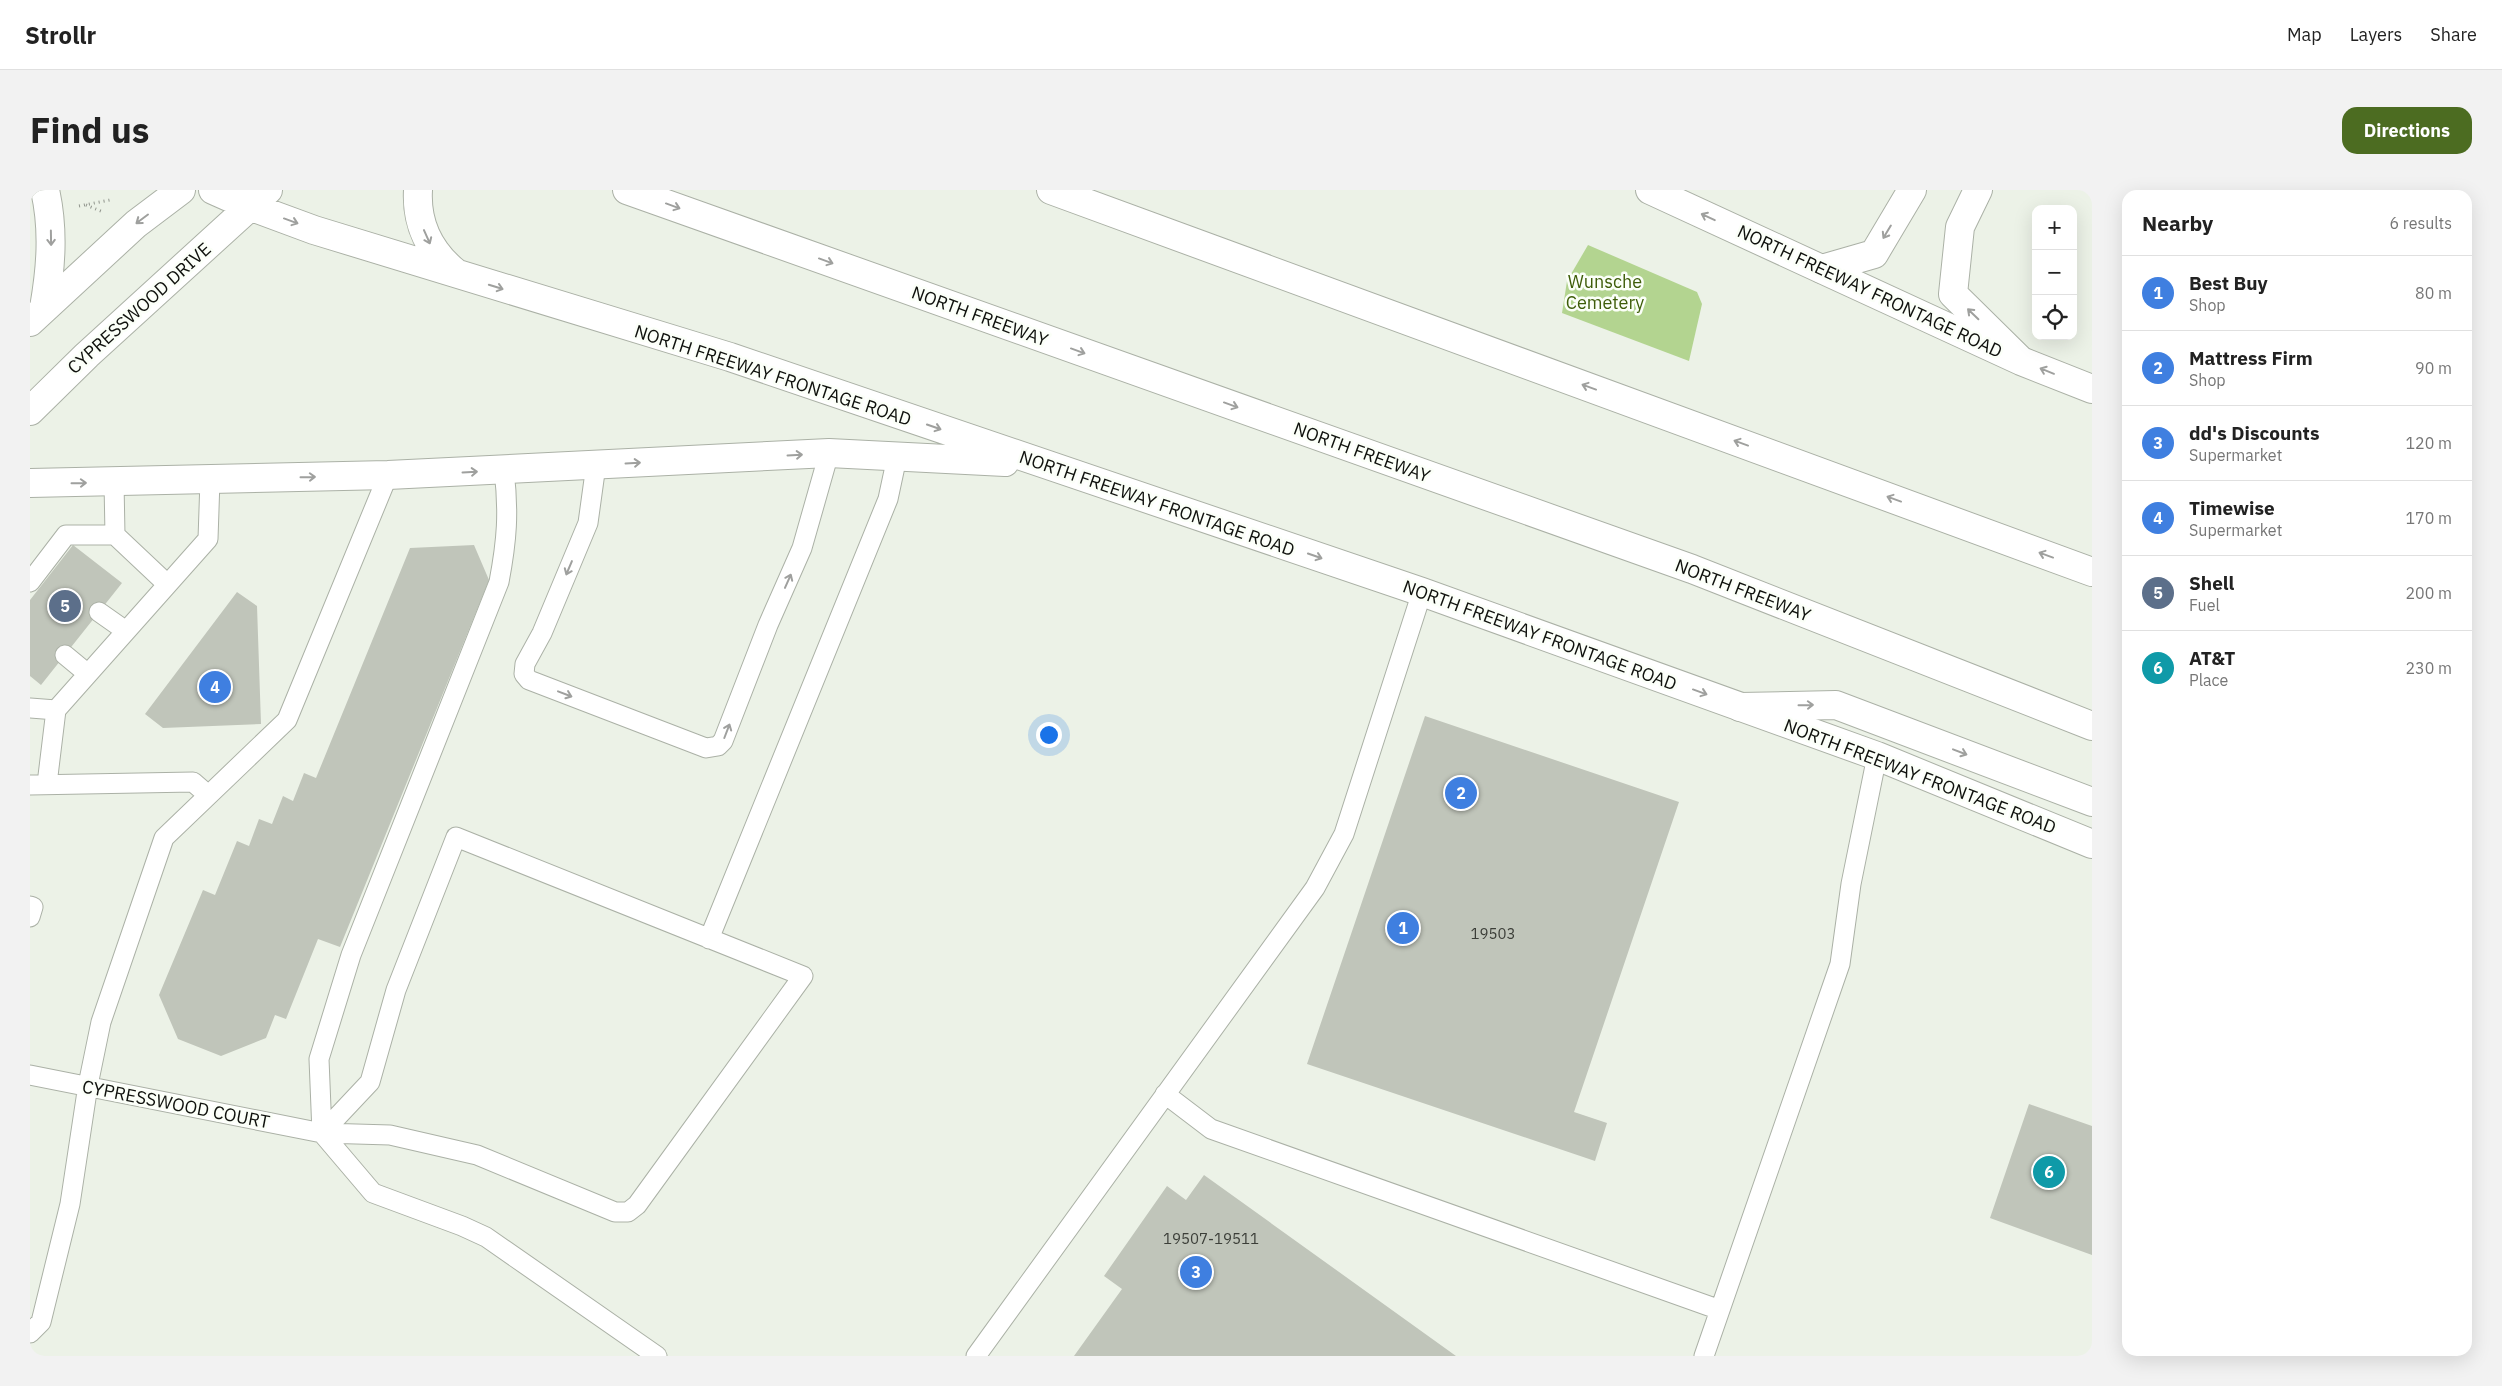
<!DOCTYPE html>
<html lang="en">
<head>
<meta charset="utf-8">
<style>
	:root { --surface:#fff; --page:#f2f2f2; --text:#222; --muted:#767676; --line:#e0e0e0; --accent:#4c6c21 }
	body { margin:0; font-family:"IBM Plex Sans",sans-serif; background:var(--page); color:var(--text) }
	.controls { position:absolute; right:15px; top:15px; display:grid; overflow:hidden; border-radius:10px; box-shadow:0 5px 20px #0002 }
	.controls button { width:45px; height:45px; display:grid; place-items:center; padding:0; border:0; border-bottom:1px solid var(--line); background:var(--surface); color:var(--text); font:25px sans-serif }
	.you { position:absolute; left:1018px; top:544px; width:18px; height:18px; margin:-12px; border:4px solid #fff; border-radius:50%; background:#1a73e8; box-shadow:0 0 0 8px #1a73e833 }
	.badge { display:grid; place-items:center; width:32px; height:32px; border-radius:50%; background:var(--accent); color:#fff; font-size:16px; font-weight:700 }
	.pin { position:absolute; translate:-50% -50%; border:2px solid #fff; box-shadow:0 1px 5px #0006 }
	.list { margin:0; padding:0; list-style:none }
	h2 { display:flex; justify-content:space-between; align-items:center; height:65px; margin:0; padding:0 20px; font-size:21px }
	h2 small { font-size:16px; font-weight:400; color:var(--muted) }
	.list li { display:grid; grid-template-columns:32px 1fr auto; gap:15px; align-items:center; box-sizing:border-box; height:75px; padding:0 20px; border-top:1px solid var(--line) }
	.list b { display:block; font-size:19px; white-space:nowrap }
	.list p { margin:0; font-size:16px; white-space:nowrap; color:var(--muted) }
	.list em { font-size:16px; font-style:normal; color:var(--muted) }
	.icon { flex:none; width:28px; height:28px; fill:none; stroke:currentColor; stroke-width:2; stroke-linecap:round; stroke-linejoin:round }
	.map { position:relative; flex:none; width:2062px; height:1166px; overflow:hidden; border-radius:15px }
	header { display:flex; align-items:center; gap:30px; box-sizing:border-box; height:70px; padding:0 25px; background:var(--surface); border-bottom:1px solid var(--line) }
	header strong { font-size:24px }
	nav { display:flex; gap:28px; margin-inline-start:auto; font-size:18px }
	.intro { display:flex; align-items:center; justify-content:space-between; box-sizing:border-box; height:120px; padding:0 30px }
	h1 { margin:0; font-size:35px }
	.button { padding:12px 22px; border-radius:15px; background:var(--accent); color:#fff; font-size:18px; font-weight:700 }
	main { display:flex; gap:30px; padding:0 30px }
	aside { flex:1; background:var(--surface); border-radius:15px; box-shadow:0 5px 20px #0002 }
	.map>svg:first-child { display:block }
</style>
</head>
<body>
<header>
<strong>Strollr</strong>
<nav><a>Map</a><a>Layers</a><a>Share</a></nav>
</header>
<div class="intro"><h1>Find us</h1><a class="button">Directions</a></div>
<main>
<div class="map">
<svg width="2062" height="1166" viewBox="0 0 2062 1166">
	<rect width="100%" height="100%" fill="#ecf2e7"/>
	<!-- green -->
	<path fill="#b3d490" d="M1558,55L1667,102L1672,114L1659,171L1532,123L1537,91Z"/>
	<!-- building -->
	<path fill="#c0c5ba" d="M43,355L92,393L11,495L0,486V410Z
		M444,355L459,390L310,757L288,749L256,829L245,825L236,848L191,866L148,849L129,805L173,700L185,705L207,651L219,656L229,629L242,634L253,606L263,611L274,583L286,588L380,358Z
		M207,402L227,416L231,534L133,538L115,524Z
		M1395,526L1649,612L1544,922L1577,933L1565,971L1277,874Z
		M1999,914L2062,936V1065L1960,1028Z
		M1174,985L1426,1166H1044L1092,1099L1074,1086L1137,996L1156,1010Z"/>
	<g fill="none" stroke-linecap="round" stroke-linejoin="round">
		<defs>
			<path id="lane" d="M566,275L558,333L512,443L495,474L494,484L499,490L676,558L688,556L693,551L738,435L772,358L799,263
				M474,280C479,322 477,350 469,392L321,765L289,869L292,943L343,1003L432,1036L456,1047L627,1166
				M84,292L85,345L137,394
				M0,392L36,345H85
				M69,422L96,441
				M35,465L58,484
				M0,518L26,520L178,349L180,290
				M17,594L26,520
				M0,595L163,592L178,605
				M0,716L3,717L0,727
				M679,749L858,309L867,267
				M0,885L292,943L360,945L447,965L585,1022H598L607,1015L773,786L426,647L366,800L340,892L292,943
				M1135,904L1181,939L1690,1120
				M0,1143L11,1132L40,1014L58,895L71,832L134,648L257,530L358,285
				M946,1166L1285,698L1314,644L1392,402
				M1674,1166L1810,774L1821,694L1847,566"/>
			<path id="street" d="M1948,0L1930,37L1923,104L1988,168
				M1792,79L1844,64L1882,0"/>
			<path id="secondary" d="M183,0L219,16L284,40L700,167L1392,402L1847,566L2062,654
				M388,0C386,34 400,62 426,83
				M1620,0L1991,171L2062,199
				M14,118C21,78 24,40 15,0
				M0,132L106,34L151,0
				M0,221L57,165L238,0
				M0,293L358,285L799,263L975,272"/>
			<path id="highway" d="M597,0L1662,379L2062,536
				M1021,0L2062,382
				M1710,517L1806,515L2062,612"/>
		</defs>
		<!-- lane casing -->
		<use href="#lane" stroke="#abb1a6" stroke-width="21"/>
		<!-- street casing -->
		<use href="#street" stroke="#abb1a6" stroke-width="30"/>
		<!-- secondary casing -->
		<use href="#secondary" stroke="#abb1a6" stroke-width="30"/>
		<!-- highway casing -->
		<use href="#highway" stroke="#abb1a6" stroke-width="30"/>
		<!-- path -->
		<path stroke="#91958d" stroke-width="3" stroke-dasharray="1 4" stroke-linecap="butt" d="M56,15L73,22
			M49,16L80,10"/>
		<!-- lane -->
		<use href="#lane" stroke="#fff" stroke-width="19"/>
		<!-- street -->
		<use href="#street" stroke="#fff" stroke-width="28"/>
		<!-- secondary -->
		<use href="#secondary" stroke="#fff" stroke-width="28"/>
		<!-- highway -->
		<use href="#highway" stroke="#fff" stroke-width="28"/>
	</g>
	<!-- one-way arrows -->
	<defs><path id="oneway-shaft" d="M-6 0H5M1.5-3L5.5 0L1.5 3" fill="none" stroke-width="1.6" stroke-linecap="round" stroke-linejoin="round" transform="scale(1.25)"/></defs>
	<g stroke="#9fa09e">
		<use href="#oneway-shaft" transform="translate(643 16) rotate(20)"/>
		<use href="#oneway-shaft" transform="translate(1678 27) rotate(-155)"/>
		<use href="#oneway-shaft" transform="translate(112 29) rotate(143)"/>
		<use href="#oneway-shaft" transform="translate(261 31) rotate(20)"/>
		<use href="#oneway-shaft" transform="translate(1857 42) rotate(121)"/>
		<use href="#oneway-shaft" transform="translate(397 47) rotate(66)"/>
		<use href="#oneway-shaft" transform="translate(21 48) rotate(89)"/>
		<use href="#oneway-shaft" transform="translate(796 71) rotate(20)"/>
		<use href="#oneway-shaft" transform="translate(466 97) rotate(17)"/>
		<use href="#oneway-shaft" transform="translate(1943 124) rotate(-136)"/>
		<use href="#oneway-shaft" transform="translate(1048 161) rotate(20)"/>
		<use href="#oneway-shaft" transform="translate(2017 181) rotate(-158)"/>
		<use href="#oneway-shaft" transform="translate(1559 197) rotate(-160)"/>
		<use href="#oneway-shaft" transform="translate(1201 215) rotate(20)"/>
		<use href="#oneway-shaft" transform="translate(904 237) rotate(19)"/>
		<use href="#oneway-shaft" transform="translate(1711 253) rotate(-160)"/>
		<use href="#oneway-shaft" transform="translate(765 265) rotate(-3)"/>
		<use href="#oneway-shaft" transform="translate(603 273) rotate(-3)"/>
		<use href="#oneway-shaft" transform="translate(440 282) rotate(-3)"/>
		<use href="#oneway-shaft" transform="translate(278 287) rotate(-1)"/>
		<use href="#oneway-shaft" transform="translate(49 293) rotate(-1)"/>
		<use href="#oneway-shaft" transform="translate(1864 309) rotate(-160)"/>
		<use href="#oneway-shaft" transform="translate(2016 365) rotate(-160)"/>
		<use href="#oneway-shaft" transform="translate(1285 366) rotate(19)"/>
		<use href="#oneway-shaft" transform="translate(539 378) rotate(113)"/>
		<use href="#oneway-shaft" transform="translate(758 391) rotate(-66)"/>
		<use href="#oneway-shaft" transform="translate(1670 502) rotate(20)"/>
		<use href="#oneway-shaft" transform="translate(535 504) rotate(21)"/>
		<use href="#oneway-shaft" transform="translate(1776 515) rotate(-1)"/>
		<use href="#oneway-shaft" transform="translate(697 541) rotate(-69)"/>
		<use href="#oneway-shaft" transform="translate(1930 562) rotate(21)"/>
	</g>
	<g text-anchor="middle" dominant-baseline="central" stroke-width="5" stroke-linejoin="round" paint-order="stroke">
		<!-- number labels -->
		<g font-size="15" fill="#3b3e38">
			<text x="1463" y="743">19503</text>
			<text x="1181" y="1048">19507-19511</text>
		</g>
		<!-- park labels -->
		<g font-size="18" fill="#3e5d09" stroke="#fbfff8">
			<text x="1575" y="91">Wunsche<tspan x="1575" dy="21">Cemetery</tspan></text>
		</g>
		<!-- street labels -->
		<g font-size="18" fill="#0f110d" stroke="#fbfff8">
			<text transform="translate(1840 101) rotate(25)">NORTH FREEWAY FRONTAGE ROAD</text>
			<text transform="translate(109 118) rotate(-42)">CYPRESSWOOD DRIVE</text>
			<text transform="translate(950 126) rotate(20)">NORTH FREEWAY</text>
			<text transform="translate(743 185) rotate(18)">NORTH FREEWAY FRONTAGE ROAD</text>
			<text transform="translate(1332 262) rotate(20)">NORTH FREEWAY</text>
			<text transform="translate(1127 313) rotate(19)">NORTH FREEWAY FRONTAGE ROAD</text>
			<text transform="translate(1713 400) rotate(21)">NORTH FREEWAY</text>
			<text transform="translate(1510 445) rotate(20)">NORTH FREEWAY FRONTAGE ROAD</text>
			<text transform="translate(1890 586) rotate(21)">NORTH FREEWAY FRONTAGE ROAD</text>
			<text transform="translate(146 914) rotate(11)">CYPRESSWOOD COURT</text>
		</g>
	</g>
</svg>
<div class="controls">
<button>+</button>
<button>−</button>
<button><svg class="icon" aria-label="locate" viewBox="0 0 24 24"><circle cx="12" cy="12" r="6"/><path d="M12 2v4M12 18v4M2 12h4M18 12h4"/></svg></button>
</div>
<div class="you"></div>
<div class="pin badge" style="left:1373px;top:738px;background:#3f7fe0">1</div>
<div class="pin badge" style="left:1431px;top:603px;background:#3f7fe0">2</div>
<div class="pin badge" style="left:1166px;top:1082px;background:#3f7fe0">3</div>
<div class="pin badge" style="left:185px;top:497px;background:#3f7fe0">4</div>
<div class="pin badge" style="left:35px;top:416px;background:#5c6f8a">5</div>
<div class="pin badge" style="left:2019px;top:982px;background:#0f9aa8">6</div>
</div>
<aside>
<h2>Nearby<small>6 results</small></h2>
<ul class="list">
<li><span class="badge" style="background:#3f7fe0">1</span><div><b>Best Buy</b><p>Shop</p></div><em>80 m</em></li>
<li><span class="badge" style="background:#3f7fe0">2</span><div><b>Mattress Firm</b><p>Shop</p></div><em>90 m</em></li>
<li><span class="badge" style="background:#3f7fe0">3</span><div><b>dd's Discounts</b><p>Supermarket</p></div><em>120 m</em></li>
<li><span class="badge" style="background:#3f7fe0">4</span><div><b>Timewise</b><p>Supermarket</p></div><em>170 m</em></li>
<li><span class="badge" style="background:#5c6f8a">5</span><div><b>Shell</b><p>Fuel</p></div><em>200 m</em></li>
<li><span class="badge" style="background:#0f9aa8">6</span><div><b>AT&amp;T</b><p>Place</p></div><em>230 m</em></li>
</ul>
</aside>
</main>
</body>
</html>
